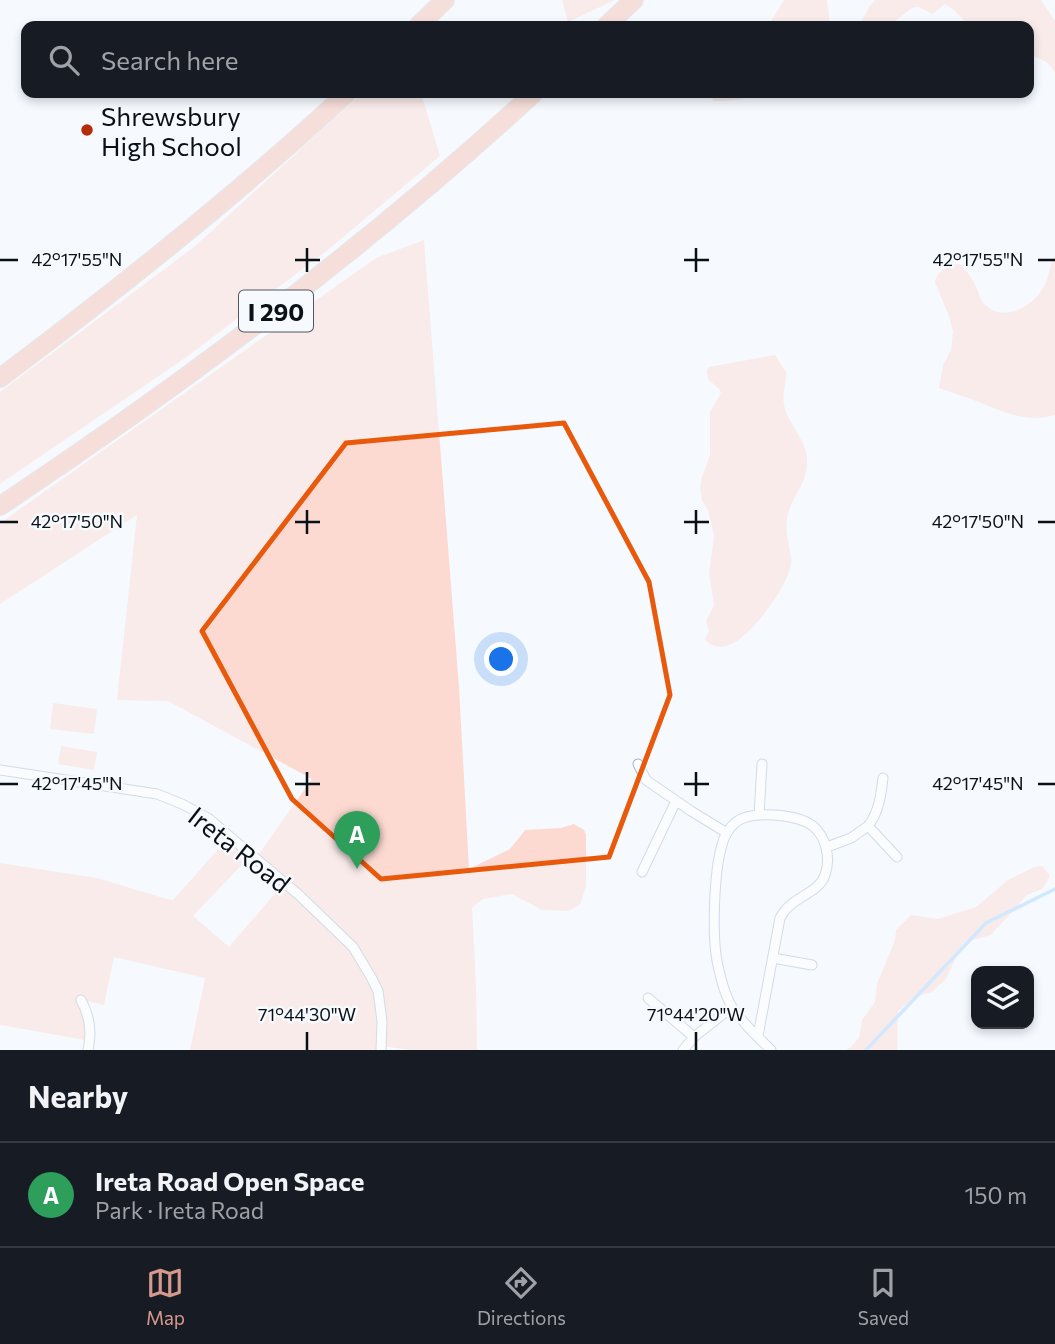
<!DOCTYPE html>
<html lang="en">
<head>
<meta charset="utf-8">
<style>
	:root { --surface:#171b24; --page:#242831; --text:#f1f3f6; --muted:#9ea1a6; --line:#363941; --accent:#d6998b }
	body { margin:0; font-family:Commissioner,sans-serif; background:var(--page); color:var(--text) }
	.controls { position:absolute; right:21px; bottom:21px; display:grid; overflow:hidden; border-radius:14px; box-shadow:0 4px 10px #0003 }
	.controls button { width:63px; height:63px; display:grid; place-items:center; padding:0; border:0; border-bottom:2px solid var(--line); background:var(--surface); color:var(--text); font:35px sans-serif }
	.you { position:absolute; left:502px; top:660px; width:24px; height:24px; margin:-18px; border:5px solid #fff; border-radius:50%; background:#1a73e8; box-shadow:0 0 0 10px #1a73e833 }
	.badge { display:grid; place-items:center; width:46px; height:46px; border-radius:50%; background:var(--accent); color:#fff; font-size:23px; font-weight:700 }
	.pin { position:absolute; translate:-50% -58px; filter:drop-shadow(0 2px 4px #0008) }
	.pin::after { content:''; position:absolute; top:37px; width:24px; height:21px; background:inherit; clip-path:polygon(0 0,100% 0,50% 100%) }
	.list { margin:0; padding:0; list-style:none }
	h2 { display:flex; justify-content:space-between; align-items:center; height:91px; margin:0; padding:0 28px; font-size:30px }
	h2 small { font-size:23px; font-weight:400; color:var(--muted) }
	.list li { display:grid; grid-template-columns:46px 1fr auto; gap:21px; align-items:center; box-sizing:border-box; height:105px; padding:0 28px; border-top:2px solid var(--line) }
	.list b { display:block; font-size:26px; white-space:nowrap }
	.list p { margin:0; font-size:23px; white-space:nowrap; color:var(--muted) }
	.list em { font-size:23px; font-style:normal; color:var(--muted) }
	.icon { flex:none; width:38px; height:38px; fill:none; stroke:currentColor; stroke-width:2; stroke-linecap:round; stroke-linejoin:round }
	.map { position:relative; flex:none; width:1055px; height:1050px; overflow:hidden }
	.search { position:absolute; background:var(--surface); box-shadow:0 4px 10px #0003; left:21px; right:21px; top:21px; height:77px; display:flex; align-items:center; gap:18px; box-sizing:border-box; padding:0 24px; border-radius:14px; color:var(--muted); font-size:26px }
	.sheet { height:196px; background:var(--surface) }
	nav { display:flex; justify-content:space-around; align-items:center; box-sizing:border-box; height:98px; border-top:2px solid var(--line); background:var(--surface); font-size:19px; color:var(--muted) }
	nav a { display:grid; justify-items:center; gap:4px }
	nav .on { color:var(--accent) }
	.map>svg:first-child { display:block }
</style>
</head>
<body>
<div class="map">
<svg width="1055" height="1050" viewBox="0 0 1055 1050">
	<rect width="100%" height="100%" fill="#f6fafe"/>
	<!-- green -->
	<path fill="#fcdad1" d="M562,0H615L568,22Z
		M784,0H827L830,26H768Z
		M875,0H1041L1055,21V73C1050,63 1044,60 1035,57L1029,46V26H969L954,10L945,4L933,14L918,7L912,8L889,26H859L869,7Z
		M362,93H421L440,156L329,249L188,356L0,484V392L194,247Z
		M707,93H764C747,99 733,101 714,101Z
		M424,240L459,687L469,869L510,849L525,830L561,828L574,824L584,830L586,835V886L580,905L568,911L542,910L512,894L483,899L472,908L476,985L477,1050H411L381,1046V1050H190L205,978L114,957L104,1005L82,1000L90,1041L1,1025L0,1026V863L97,878L167,899L173,900L230,836L252,854L193,916L229,947L284,883L256,858L312,779L168,701L117,700L137,515L0,604V523L376,258Z
		M1055,255V415C1027,423 1006,413 981,403C967,397 953,393 939,388L943,365L951,350L953,332L950,319L935,282C937,271 949,264 960,264C968,272 974,281 978,291C979,294 980,298 982,301C999,325 1034,308 1044,286C1049,276 1050,265 1055,255Z
		M775,355L786,372C786,385 781,396 785,409C791,427 805,439 807,458C809,485 790,496 787,519C785,532 789,543 791,556C795,578 759,624 742,637C731,647 715,652 705,639L709,631L706,621L714,605L709,574L714,536L708,510L702,501L700,486L702,477L710,455V412L721,393L719,389L708,379L707,370L709,367L714,366Z
		M53,703L97,709L94,734L50,729Z
		M61,746L97,752L94,770L58,764Z
		M1042,866L1050,876L1042,889L1027,895L991,935L963,943L946,979L932,992L917,996L898,1011L897,1050H845L850,1048L859,1038L862,1020L875,1002L877,984L895,940L896,930L911,915L938,919L976,907L1008,880L1034,867Z"/>
	<g fill="none" stroke-linecap="round" stroke-linejoin="round">
		<!-- stream -->
		<path stroke="#a7d3ff" stroke-width="3.5" d="M866,1050L986,923L1055,889"/>
		<defs>
			<path id="street" d="M638,764L646,780L691,811L727,833
				M0,770L157,794L182,804L208,818L299,895L353,947L371,977L378,991L382,1021L381,1050
				M759,815L762,764
				M868,826C879,812 881,795 883,778
				M827,847L851,838L868,826L897,857
				M642,872L676,801
				M773,958L812,965
				M648,998L694,1037
				M81,1000C90,1016 92,1032 88,1050
				M758,1036L780,918C791,896 818,895 825,875C831,858 826,837 813,826C798,814 751,810 736,822C729,828 724,836 722,845C714,871 712,934 717,961C720,976 724,994 732,1007C742,1023 758,1037 771,1050
				M683,1050L694,1037L732,1007"/>
			<path id="highway" d="M418,26L445,0
				M606,26L634,0
				M0,378C120,288 237,195 347,93
				M0,506C188,381 368,246 534,93"/>
		</defs>
		<!-- street casing -->
		<use href="#street" stroke="#a5b7c9" stroke-width="11"/>
		<!-- highway casing -->
		<use href="#highway" stroke="#d3d4d5" stroke-width="20"/>
		<!-- street -->
		<use href="#street" stroke="#fff" stroke-width="9"/>
		<!-- highway -->
		<use href="#highway" stroke="#f6bdaf" stroke-width="18"/>
	</g>
	<!-- marked area -->
	<path d="M0 0H1055V1050H0ZM564,423L649,582L670,695L609,857L381,879L292,799L202,631L346,443Z" fill="#f6fafe" fill-opacity=".55" fill-rule="evenodd"/>
	<path fill="none" stroke="#e8590c" stroke-width="5" stroke-linejoin="round" d="M564,423L649,582L670,695L609,857L381,879L292,799L202,631L346,443Z"/>
	<!-- ticks -->
	<path fill="none" stroke="#091016" stroke-width="2.5" d="M307,248V272M696,248V272M0,260H18M295,260H320M684,260H709M1038,260H1055M307,510V534M696,510V534M0,522H18M295,522H320M684,522H709M1038,522H1055M307,772V796M696,772V796M0,784H18M295,784H320M684,784H709M1038,784H1055M307,1032V1050M696,1032V1050"/>
	<!-- markers -->
	<circle fill="#b62b08" stroke="#f6fafe" stroke-width="2.5" cx="87" cy="130" r="7"/>
	<g text-anchor="middle" dominant-baseline="central" stroke-width="5" stroke-linejoin="round" paint-order="stroke">
		<!-- shield labels -->
		<rect fill="#f6fafe" stroke="#50565c" stroke-width="2" x="239" y="290.5" width="74" height="41" rx="5"/>
		<g font-size="24" font-weight="bold" fill="#091016">
			<text x="276" y="311">I 290</text>
		</g>
		<!-- poi labels -->
		<g font-size="26" fill="#091016" stroke="#f6fafe" text-anchor="start">
			<text x="101" y="115">Shrewsbury<tspan x="101" dy="30">High School</tspan></text>
		</g>
		<!-- street labels -->
		<g font-size="26" fill="#091016" stroke="#f6fafe">
			<text transform="translate(240 849) rotate(38)">Ireta Road</text>
		</g>
	</g>
	<g font-size="18" text-anchor="middle" fill="#091016" stroke="#f6fafe" stroke-width="5" stroke-linejoin="round" paint-order="stroke">
		<text x="77" y="266">42°17'55"N</text>
		<text x="978" y="266">42°17'55"N</text>
		<text x="77" y="528">42°17'50"N</text>
		<text x="978" y="528">42°17'50"N</text>
		<text x="77" y="790">42°17'45"N</text>
		<text x="978" y="790">42°17'45"N</text>
		<text x="307" y="1021">71°44'30"W</text>
		<text x="696" y="1021">71°44'20"W</text>
	</g>
</svg>
<div class="controls">
<button><svg class="icon" aria-label="layers" viewBox="0 0 24 24"><path d="M12 4l9 5-9 5-9-5zM3 14l9 5 9-5"/></svg></button>
</div>
<div class="you"></div>
<div class="pin badge" style="left:357px;top:869px;background:#2e9e5b">A</div>
<div class="search"><svg class="icon" aria-label="search" viewBox="0 0 24 24"><circle cx="10" cy="10" r="6"/><path d="M15 15l6 6"/></svg>Search here</div>
</div>
<section class="sheet">
<h2>Nearby<small></small></h2>
<ul class="list">
<li><span class="badge" style="background:#2e9e5b">A</span><div><b>Ireta Road Open Space</b><p>Park · Ireta Road</p></div><em>150 m</em></li>
</ul>
</section>
<nav>
<a class="on"><svg class="icon" aria-label="map" viewBox="0 0 24 24"><path d="M3 6l6-2 6 2 6-2v14l-6 2-6-2-6 2zM9 4v14M15 6v14"/></svg>Map</a>
<a><svg class="icon" aria-label="directions" viewBox="0 0 24 24"><path d="M12 3l9 9-9 9-9-9zM9 14v-3h6M13 9l2 2-2 2"/></svg>Directions</a>
<a><svg class="icon" aria-label="saved" viewBox="0 0 24 24"><path d="M7 4h10v16l-5-4-5 4z"/></svg>Saved</a>
</nav>
</body>
</html>
